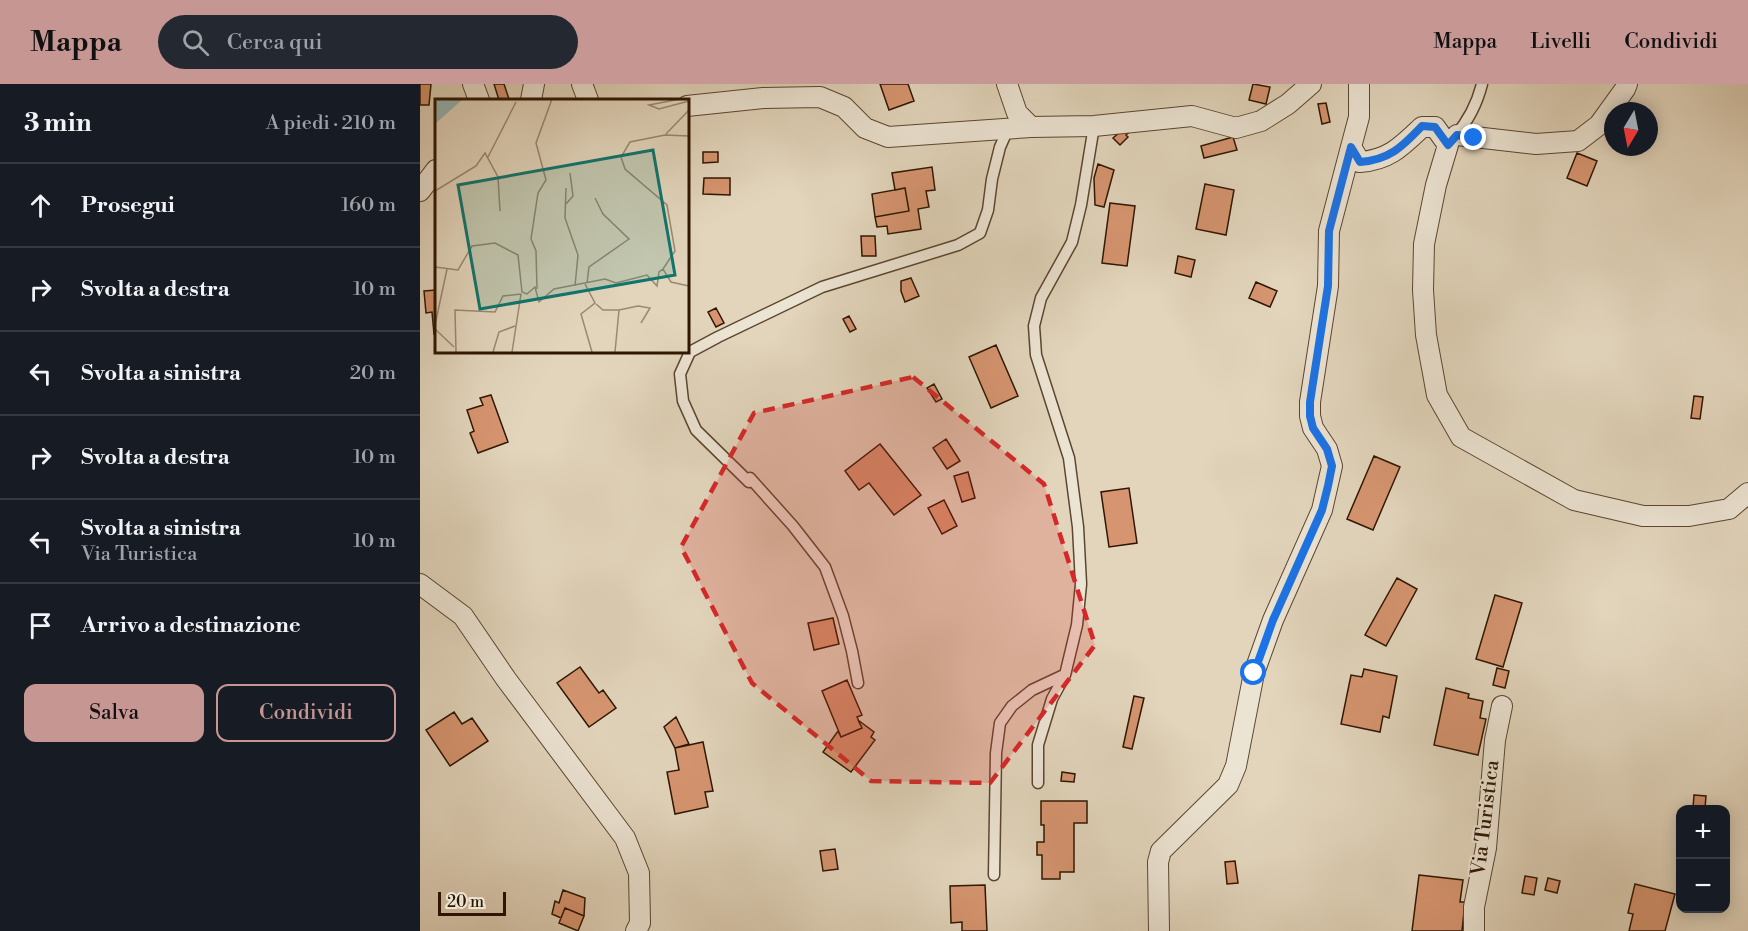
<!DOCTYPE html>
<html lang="it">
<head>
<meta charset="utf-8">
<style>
	:root { --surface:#171b24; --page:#242831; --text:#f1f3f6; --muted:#9ea1a6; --line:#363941; --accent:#c59692 }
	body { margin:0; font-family:"Libre Bodoni",serif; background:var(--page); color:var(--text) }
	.controls { position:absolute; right:18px; bottom:18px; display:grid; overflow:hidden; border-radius:12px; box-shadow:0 3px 15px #0003 }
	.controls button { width:54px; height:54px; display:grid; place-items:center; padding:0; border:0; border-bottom:2px solid var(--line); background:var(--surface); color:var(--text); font:30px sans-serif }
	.compass { position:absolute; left:1184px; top:18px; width:54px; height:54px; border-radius:50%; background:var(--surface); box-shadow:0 3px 15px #0003; rotate:190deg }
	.scale { position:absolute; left:18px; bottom:15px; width:68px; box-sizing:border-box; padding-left:6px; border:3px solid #2e1602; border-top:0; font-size:16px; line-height:21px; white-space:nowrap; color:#2e1602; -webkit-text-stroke:4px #ece4d3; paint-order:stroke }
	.stop { position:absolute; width:18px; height:18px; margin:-14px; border:4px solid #1a73e8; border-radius:50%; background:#fff }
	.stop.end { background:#1a73e8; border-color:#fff; box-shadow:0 2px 6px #0008 }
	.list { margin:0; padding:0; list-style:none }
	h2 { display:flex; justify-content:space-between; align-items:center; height:78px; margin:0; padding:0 24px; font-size:26px }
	h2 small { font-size:20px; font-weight:400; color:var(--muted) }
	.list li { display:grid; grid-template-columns:39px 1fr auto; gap:18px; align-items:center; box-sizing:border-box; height:84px; padding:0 24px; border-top:2px solid var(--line) }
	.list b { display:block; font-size:22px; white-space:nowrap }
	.list p { margin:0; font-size:20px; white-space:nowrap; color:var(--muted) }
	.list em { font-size:20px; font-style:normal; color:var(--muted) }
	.actions { display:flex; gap:12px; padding:18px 24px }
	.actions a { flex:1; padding:14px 0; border:2px solid var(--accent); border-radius:12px; text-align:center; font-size:21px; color:var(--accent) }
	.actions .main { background:var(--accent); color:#111 }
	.icon { flex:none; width:33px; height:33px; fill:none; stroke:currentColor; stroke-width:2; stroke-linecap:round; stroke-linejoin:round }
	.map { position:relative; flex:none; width:1328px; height:847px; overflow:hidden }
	header { display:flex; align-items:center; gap:36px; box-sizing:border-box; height:84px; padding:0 30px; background:var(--accent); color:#111 }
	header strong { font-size:28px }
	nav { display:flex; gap:33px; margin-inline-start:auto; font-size:21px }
	.search { width:420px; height:54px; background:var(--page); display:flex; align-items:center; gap:15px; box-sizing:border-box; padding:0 21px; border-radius:33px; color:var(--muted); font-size:22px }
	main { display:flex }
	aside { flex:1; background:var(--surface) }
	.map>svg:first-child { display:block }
</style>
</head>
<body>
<header>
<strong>Mappa</strong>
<div class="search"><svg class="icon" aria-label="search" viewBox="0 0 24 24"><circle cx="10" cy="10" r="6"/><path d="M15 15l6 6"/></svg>Cerca qui</div>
<nav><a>Mappa</a><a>Livelli</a><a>Condividi</a></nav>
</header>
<main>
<aside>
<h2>3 min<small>A piedi · 210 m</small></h2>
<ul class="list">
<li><svg class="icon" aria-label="ahead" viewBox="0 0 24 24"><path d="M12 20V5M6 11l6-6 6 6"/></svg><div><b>Prosegui</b></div><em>160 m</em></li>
<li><svg class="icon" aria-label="right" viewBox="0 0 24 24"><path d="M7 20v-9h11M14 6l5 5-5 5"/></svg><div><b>Svolta a destra</b></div><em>10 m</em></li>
<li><svg class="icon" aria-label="left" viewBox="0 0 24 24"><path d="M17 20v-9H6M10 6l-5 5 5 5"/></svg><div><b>Svolta a sinistra</b></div><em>20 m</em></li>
<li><svg class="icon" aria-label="right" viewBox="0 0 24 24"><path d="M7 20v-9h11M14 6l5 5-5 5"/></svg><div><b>Svolta a destra</b></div><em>10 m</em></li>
<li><svg class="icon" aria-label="left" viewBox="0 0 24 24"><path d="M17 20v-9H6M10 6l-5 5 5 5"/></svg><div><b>Svolta a sinistra</b><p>Via Turistica</p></div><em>10 m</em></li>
<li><svg class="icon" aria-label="arrive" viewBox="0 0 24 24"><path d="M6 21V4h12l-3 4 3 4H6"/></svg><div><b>Arrivo a destinazione</b></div></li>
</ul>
<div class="actions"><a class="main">Salva</a><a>Condividi</a></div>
</aside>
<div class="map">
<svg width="1328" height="847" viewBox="0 0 1328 847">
	<rect width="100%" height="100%" fill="#e2d5bc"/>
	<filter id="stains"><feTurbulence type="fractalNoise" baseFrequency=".00333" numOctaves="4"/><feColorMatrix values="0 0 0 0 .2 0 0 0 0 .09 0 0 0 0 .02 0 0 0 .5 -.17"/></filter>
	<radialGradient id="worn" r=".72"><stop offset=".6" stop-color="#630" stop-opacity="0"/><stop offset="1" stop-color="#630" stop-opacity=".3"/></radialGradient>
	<!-- building -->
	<path fill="#d69570" stroke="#2e1602" stroke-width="1.5" d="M0,0H11L9,21H0Z
		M74,0H84L89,15L79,16Z
		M460,0H488L494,17L469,26Z
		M833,0L850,3L846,20L829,16Z
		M906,19L910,38L902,40L898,20Z
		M708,41L712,46L706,51L708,53L700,61L693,54Z
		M813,53L817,66L784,74L781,62Z
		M283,68H298V78L283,79Z
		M1157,69L1177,77L1167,102L1147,94Z
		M678,80L694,86L684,123L675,121L674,94Z
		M512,83L515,106L506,107L509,123L498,125L501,145L468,150L467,142L457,143L455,133L489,127L485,104L475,106L472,89Z
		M284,94H310V111L283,110Z
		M785,100L814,106L806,151L776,145Z
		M485,104L489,127L455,133L452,110Z
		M690,119L715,122L707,182L682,179Z
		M441,152H455L456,172H442Z
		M758,172L775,176L771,193L755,189Z
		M491,194L499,212L485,218L481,207V197Z
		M836,198L857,207L850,223L829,214Z
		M16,206V250H14L12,228L6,229L4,207Z
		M296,224L304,239L296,243L288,228Z
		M429,232L436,245L430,248L423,235Z
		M576,261L598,312L571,324L549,273Z
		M514,300L522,315L516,318L507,304Z
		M71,311L88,358L58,369L50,349L54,347L47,326L63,321L60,314Z
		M1274,312L1283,313L1280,335L1271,334Z
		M526,355L540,377L527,385L513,364Z
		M460,360L501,411L474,431L449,399L439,406L425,387Z
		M954,372L980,383L953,446L927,435Z
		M548,388L555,414L542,418L534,392Z
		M709,404L717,459L689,463L681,408Z
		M524,416L537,442L522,450L508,424Z
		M977,494L997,505L966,562L945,551Z
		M1075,511L1102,519L1083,583L1056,575Z
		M413,534L419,560L394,566L388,539Z
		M160,583L179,609L183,606L196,624L169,643L137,599Z
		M1077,584L1089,587L1085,604L1073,601Z
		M944,585L977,592L969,634L963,632L960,648L921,640L931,591L942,593Z
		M427,596L442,631L437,633L442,644L421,653L402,607Z
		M1026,604L1049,610L1048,614L1063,617L1060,634L1066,635L1058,671L1014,661Z
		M714,612L724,614L712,665L703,663Z
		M34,628L42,640L52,634L68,657L30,682L6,646Z
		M256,633L269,660L255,664L244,643Z
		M438,636L454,648L451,653L455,656L431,688L403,668L418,647L421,653L442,644Z
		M283,658L293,707L285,708L288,723L255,730L247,688L259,686L255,664Z
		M642,688L655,690L654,698L641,697Z
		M1274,711L1286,712L1285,724H1273Z
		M621,717H667V739H654V788H640V795H622V771H617V758H624V741H621Z
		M415,765L418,785L403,787L400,767Z
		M815,777L818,799L807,800L805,778Z
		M999,791L1043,796L1040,818H1045L1042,847H992Z
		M1105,792L1117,794L1114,811L1102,809Z
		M1128,794L1140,797L1137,809L1125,806Z
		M1215,800L1255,810L1245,847H1209L1213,830L1208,829Z
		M565,801L567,847H542V838L531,839L530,802Z
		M143,806L165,814L164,832L145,824L141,834L132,830L135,817L139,819Z
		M145,824L164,832L158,847L139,839Z"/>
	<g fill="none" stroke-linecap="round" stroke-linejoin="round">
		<defs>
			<path id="lane" d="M1035,52C1049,36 1057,20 1062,0
				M438,599L432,567L423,532L405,483L373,442L330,394L329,398L276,346L263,317L260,290L270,268L298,253L402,203L538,161L560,149L568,126L572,95L580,63L588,45
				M618,699V661L632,615L645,591L657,541L661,500L658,443L649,374L616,271L614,242L621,214L652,158L661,121L674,42
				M574,791L576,669L580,639L592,622L612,606L644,591"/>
			<path id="street" d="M53,0L59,16
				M162,0L168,16
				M587,0L597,29L611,43
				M939,0V33L931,63L940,78C969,76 982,62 1002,43H1015L1028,61L1016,101L1004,160L1003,206L1006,251L1017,311L1041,353L1154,416L1223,432H1269L1309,425L1328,409
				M111,16L114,0
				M267,22L343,14L400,13L424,23L445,44L468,53L611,43L674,42L772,32L816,44L841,37L868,20L891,0
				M1037,51L1116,60L1158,57L1179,41L1205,5L1207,0
				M0,107L16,86
				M0,500L43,532L86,595L205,754L219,789L220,839L216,847
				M739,847L738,778L741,767L808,701L816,682L834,589L853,536L902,426L912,382L907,365L893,344L890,332V318L908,202L909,147L931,63
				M1054,847V823L1066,764L1075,656L1082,622"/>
		</defs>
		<!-- lane casing -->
		<use href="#lane" stroke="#5b4630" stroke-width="13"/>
		<!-- street casing -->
		<use href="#street" stroke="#5b4630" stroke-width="22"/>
		<!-- lane -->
		<use href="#lane" stroke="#ece4d3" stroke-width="10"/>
		<!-- street -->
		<use href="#street" stroke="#ece4d3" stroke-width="20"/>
	</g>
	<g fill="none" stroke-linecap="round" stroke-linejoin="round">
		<!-- route -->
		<path stroke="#1a73e8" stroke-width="8" d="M834,589L853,536L902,426L908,402L912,382L907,365L893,344L890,332V318L908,202L909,147L931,63L940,78C969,76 982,63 1002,42L1015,43L1028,61L1037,51L1054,54"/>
	</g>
	<!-- marked area -->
	<path fill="#d62828" fill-opacity="0.2" stroke="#d62828" stroke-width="4.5" stroke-dasharray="12 8" stroke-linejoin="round" d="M493,293L624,400L675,561L570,699L451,697L332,599L261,463L334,329Z"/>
	<g text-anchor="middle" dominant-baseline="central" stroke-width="4.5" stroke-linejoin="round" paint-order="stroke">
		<!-- street labels -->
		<g font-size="20" fill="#2e1602" stroke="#ece4d3">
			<text transform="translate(1066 734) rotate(-83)">Via Turistica</text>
		</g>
	</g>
	<!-- overview -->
	<g transform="translate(15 15)">
		<rect width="254" height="254" fill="#e2d5bc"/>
		<path d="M0,0H28L0,25Z" fill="#97b7b9"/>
		<path fill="none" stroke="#9a8972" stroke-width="1.5" d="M245,0L214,6L224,10L254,2M231,35L254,11M53,58L81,3M131,89L130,119L143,156L140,187M0,92L41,67L50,54L63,78L65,112M131,105L138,97L135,74M0,168L23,171L37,147L60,144L83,156L87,193L92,195L100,188L104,203L119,190L170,180L181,184L212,176L222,187L224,173L228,170L236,183L254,187M228,170L240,152L232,106L190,70L186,58L195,43L230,36L254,37M152,184L154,168L194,140L168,115L160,99M150,185L160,204L146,215L157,253M102,190L101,152L96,140L103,94L111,81L101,44L117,0M161,205L168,211H184L180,253M184,211L203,207L215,209L206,224M0,226L12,170M0,230L19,248M21,253L20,211L60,213L68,197L86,195M58,253L64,233L80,227M77,253L86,195"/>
		<path fill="#0f766e" fill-opacity="0.15" stroke="#0f766e" stroke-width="3" d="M218,51L240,176L45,210L23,86Z"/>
		<rect width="254" height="254" fill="none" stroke="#2e1602" stroke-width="3"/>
	</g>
	<rect width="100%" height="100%" filter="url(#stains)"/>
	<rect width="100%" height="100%" fill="url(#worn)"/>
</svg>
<div class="controls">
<button>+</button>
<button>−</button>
</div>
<svg class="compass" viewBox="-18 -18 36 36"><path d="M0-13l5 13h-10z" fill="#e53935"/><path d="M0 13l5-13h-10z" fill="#9ea1a6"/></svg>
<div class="scale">20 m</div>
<div class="stop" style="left:834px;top:589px"></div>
<div class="stop end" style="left:1054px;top:54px"></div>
</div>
</main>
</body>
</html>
